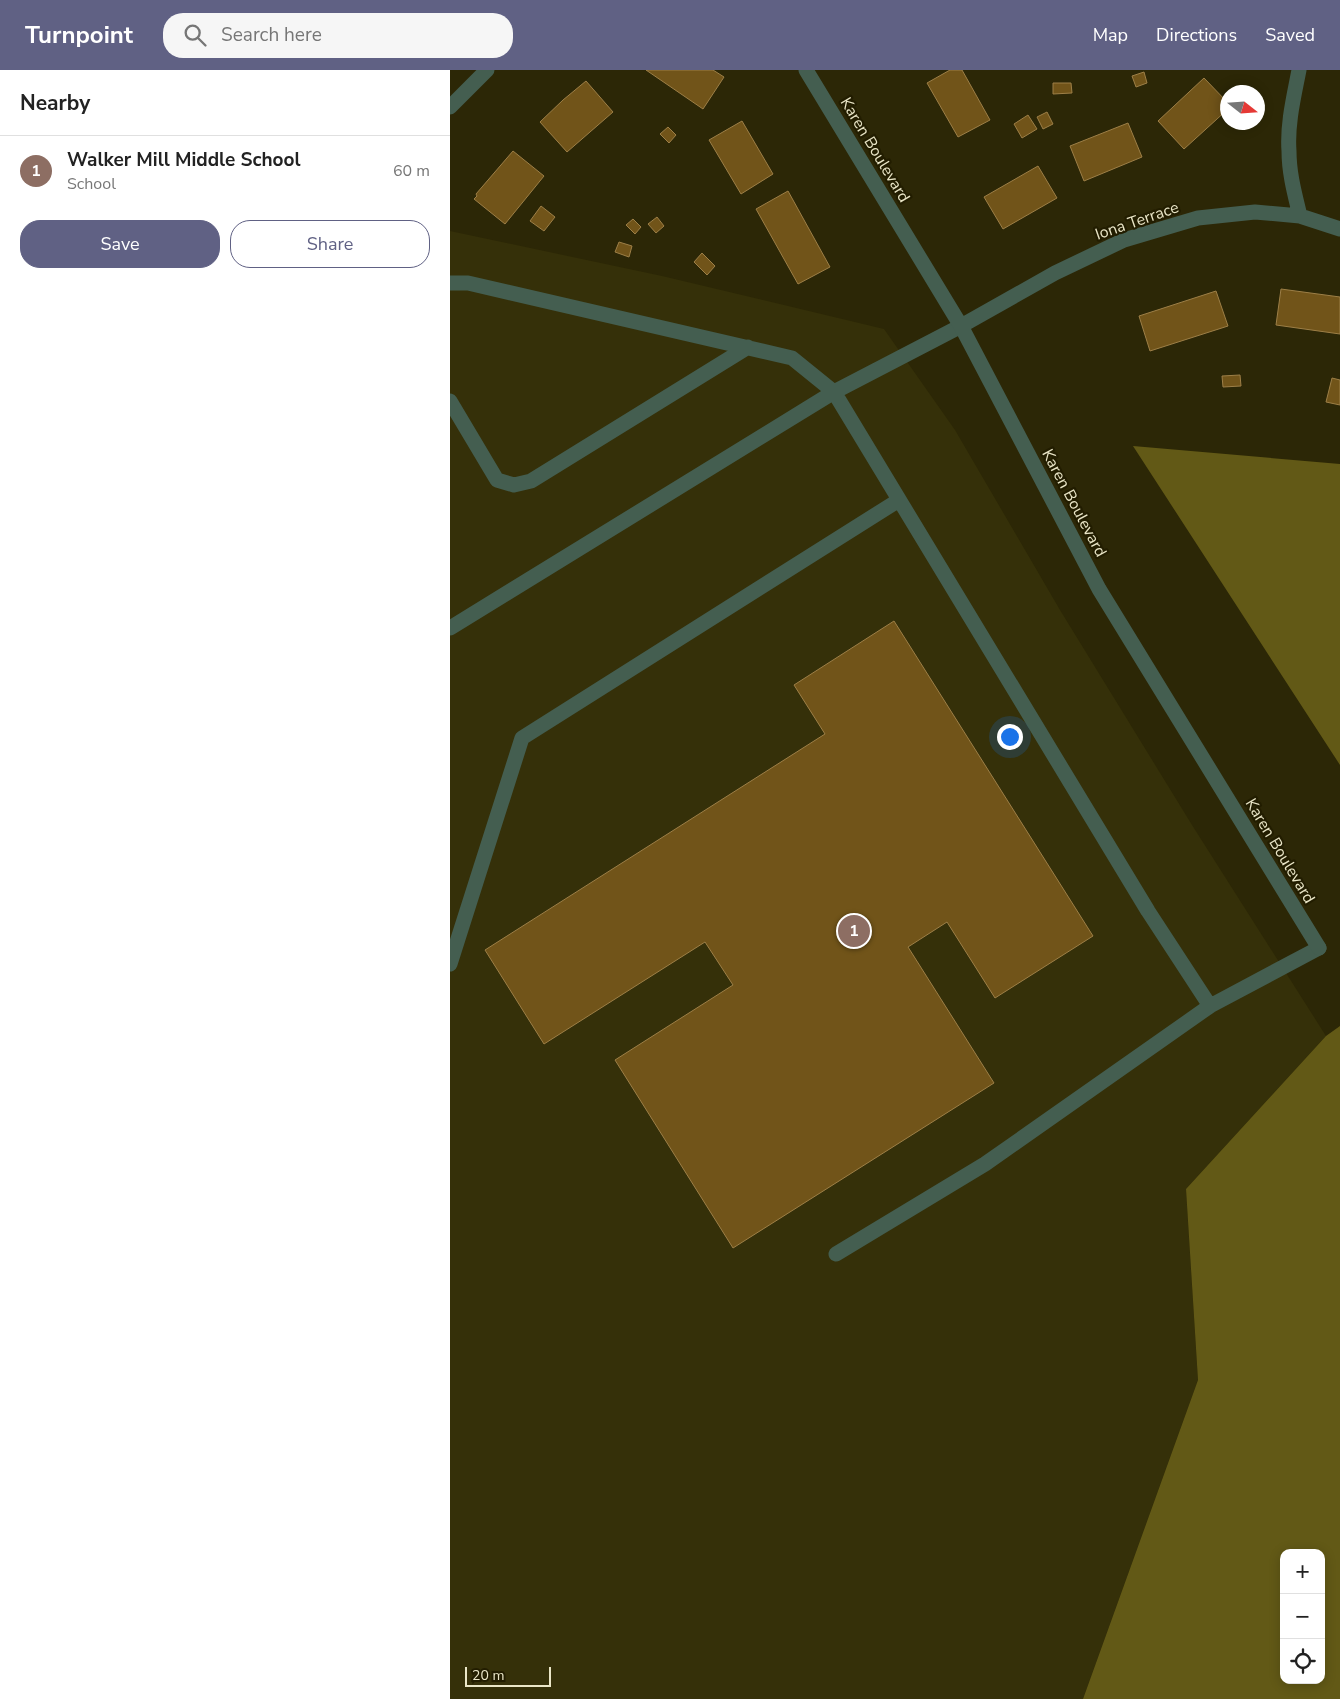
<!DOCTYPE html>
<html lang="en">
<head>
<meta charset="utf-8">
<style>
	:root { --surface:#fff; --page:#f6f6f6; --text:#222; --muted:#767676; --line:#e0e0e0; --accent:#606184 }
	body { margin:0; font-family:"Nunito Sans",sans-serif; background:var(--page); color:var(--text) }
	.controls { position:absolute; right:15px; bottom:15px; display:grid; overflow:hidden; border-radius:10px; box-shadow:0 2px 12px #0003 }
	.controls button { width:45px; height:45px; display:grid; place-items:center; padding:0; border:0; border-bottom:1px solid var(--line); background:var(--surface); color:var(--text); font:25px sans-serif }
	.compass { position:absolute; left:770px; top:15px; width:45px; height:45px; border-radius:50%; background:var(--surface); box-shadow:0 2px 12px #0003; rotate:107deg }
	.scale { position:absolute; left:15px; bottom:12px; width:86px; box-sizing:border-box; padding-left:5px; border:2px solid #eae6c7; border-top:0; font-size:14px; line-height:18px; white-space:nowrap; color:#eae6c7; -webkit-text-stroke:4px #221d00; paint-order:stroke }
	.you { position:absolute; left:559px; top:666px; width:18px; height:18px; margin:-12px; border:4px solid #fff; border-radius:50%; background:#1a73e8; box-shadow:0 0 0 8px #1a73e833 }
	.badge { display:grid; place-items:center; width:32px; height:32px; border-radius:50%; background:var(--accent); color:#fff; font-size:16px; font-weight:700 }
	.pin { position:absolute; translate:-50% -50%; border:2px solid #fff; box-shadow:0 1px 5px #0006 }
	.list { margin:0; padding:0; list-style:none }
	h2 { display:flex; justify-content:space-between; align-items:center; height:65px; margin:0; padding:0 20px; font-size:21px }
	h2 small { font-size:16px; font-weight:400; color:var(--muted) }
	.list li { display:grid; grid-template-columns:32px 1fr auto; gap:15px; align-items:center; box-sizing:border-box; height:70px; padding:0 20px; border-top:1px solid var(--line) }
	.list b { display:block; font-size:19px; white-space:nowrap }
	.list p { margin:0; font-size:16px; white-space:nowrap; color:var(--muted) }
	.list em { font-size:16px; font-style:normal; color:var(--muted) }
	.actions { display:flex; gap:10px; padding:15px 20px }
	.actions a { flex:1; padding:11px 0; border:1px solid var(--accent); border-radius:20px; text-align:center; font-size:18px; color:var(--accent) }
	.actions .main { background:var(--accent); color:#fff }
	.icon { flex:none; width:28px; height:28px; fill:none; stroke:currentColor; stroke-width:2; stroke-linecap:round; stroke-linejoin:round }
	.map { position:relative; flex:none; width:890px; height:1629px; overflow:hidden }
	header { display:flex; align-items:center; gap:30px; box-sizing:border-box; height:70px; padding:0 25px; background:var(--accent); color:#fff }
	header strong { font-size:24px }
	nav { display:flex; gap:28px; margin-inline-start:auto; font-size:18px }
	.search { width:350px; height:45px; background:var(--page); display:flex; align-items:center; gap:12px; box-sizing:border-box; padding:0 18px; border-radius:20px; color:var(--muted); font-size:19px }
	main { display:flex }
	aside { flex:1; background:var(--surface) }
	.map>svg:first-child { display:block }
</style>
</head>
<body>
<header>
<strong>Turnpoint</strong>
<div class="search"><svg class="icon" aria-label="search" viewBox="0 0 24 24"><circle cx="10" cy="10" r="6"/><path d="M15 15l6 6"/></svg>Search here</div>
<nav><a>Map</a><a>Directions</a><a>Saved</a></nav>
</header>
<main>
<aside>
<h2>Nearby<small></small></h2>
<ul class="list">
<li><span class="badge" style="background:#8d6e63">1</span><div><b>Walker Mill Middle School</b><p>School</p></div><em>60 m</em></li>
</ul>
<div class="actions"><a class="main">Save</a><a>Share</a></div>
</aside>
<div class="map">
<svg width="890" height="1629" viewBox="0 0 890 1629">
	<rect width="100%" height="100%" fill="#2c2706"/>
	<!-- built -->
	<path fill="#353009" d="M0,161L212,206L434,259L505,360L610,540L742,755L876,966L736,1119L748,1310L633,1629H0Z"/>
	<!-- forest -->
	<path fill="#625916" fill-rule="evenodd" d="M683,376L890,394V695Z
		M890,956V1629H633L748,1310L736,1119L876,966ZM834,1483H871V1610H834Z"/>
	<!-- building -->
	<path fill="#715419" stroke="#9d7f47" d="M196,0H263L274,7L253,39Z
		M500,0H512L540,50L508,67L477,13Z
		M694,2L697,13L686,17L682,6Z
		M754,8L778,33V39L734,79L708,51Z
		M136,11L163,42L117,82L90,52L113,30Z
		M603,13H621L622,23L603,24Z
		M597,42L603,54L593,59L587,47Z
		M578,45L587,59L572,68L564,54Z
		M292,51L323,104L291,124L259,70Z
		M678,53L692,87L634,111L620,76Z
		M218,57L226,65L219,73L210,64Z
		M63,81L94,106L55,154L24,129L27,126L26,124Z
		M588,96L607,128L553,159L534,127Z
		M338,121L380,197L348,214L306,139Z
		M91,136L105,147L94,161L80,151Z
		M207,147L214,156L206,163L198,154Z
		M183,149L191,157L185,164L176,155Z
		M169,172L182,176L179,187L165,182Z
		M252,183L265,196L257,205L244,192Z
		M831,219L890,227V264L826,255Z
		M766,221L778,256L700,281L689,246Z
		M790,305L791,316L773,317L772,306Z
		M882,308L890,310V335L876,332Z
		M444,551L643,866L545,928L497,852L458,877L544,1013L283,1178L165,990L283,915L255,872L94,974L35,880L375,664L344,615Z"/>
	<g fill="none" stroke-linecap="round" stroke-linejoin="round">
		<!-- lane -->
		<path stroke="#445e50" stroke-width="15" d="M0,213H18L342,288L384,322L0,558
			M511,256L384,322L698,841L760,936L869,878
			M0,331L47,410L64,415L81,411L298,277
			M0,894L72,668L449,430
			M386,1184L535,1094L760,936"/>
		<!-- street -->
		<path stroke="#445e50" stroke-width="15" d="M356,0L511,256L649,519L869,878
			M849,0C844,26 837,54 839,81C839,104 845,125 850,146
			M0,37L37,0
			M511,256L605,203L674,170L748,148L805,142L850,146L890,159"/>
	</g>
	<g text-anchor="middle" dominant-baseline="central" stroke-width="4.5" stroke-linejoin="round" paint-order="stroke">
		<!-- street labels -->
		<g font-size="16" fill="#eae6c7" stroke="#221d00">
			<text transform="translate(425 80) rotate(59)">Karen Boulevard</text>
			<text transform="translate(687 151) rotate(-19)">Iona Terrace</text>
			<text transform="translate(624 433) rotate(62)">Karen Boulevard</text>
			<text transform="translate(830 781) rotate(59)">Karen Boulevard</text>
		</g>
	</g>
</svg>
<div class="controls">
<button>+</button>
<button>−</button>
<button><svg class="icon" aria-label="locate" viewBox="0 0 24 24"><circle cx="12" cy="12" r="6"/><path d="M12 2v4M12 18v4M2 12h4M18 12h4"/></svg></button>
</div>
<svg class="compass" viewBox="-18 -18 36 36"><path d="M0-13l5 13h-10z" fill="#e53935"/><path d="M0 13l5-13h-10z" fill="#767676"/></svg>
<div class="scale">20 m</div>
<div class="you"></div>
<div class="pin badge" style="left:404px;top:861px;background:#8d6e63">1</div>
</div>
</main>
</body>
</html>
